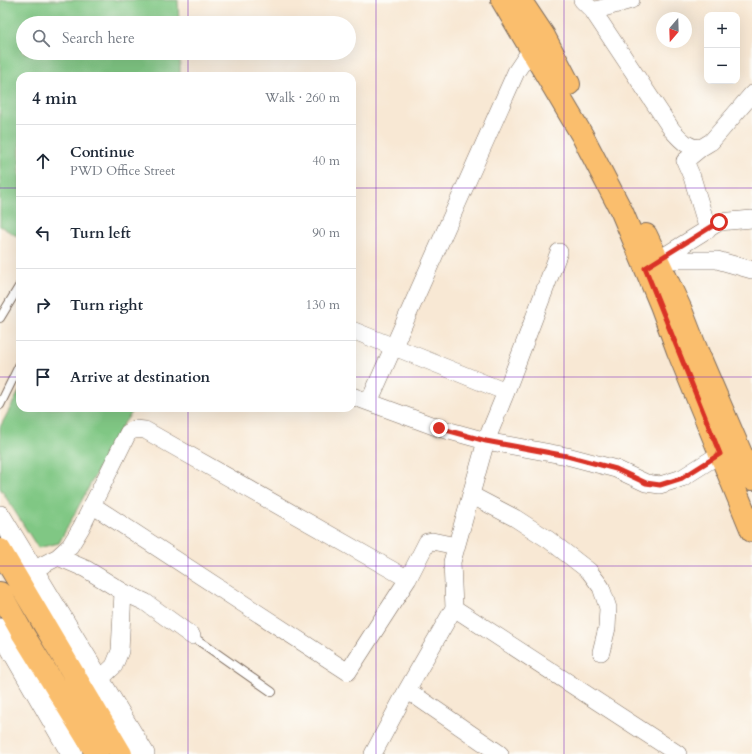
<!DOCTYPE html>
<html lang="en">
<head>
<meta charset="utf-8">
<style>
	:root { --surface:#fff; --page:#f6f6f7; --text:#1f2937; --muted:#747a83; --line:#e0e1e3 }
	body { margin:0; font-family:Cardo,serif; background:var(--page); color:var(--text) }
	.controls { position:absolute; right:12px; top:12px; display:grid; overflow:hidden; border-radius:8px; box-shadow:0 4px 16px #0002 }
	.controls button { width:36px; height:36px; display:grid; place-items:center; padding:0; border:0; border-bottom:1px solid var(--line); background:var(--surface); color:var(--text); font:20px sans-serif }
	.compass { position:absolute; left:656px; top:12px; width:36px; height:36px; border-radius:50%; background:var(--surface); box-shadow:0 4px 16px #0002; rotate:199deg }
	.stop { position:absolute; width:12px; height:12px; margin:-9px; border:3px solid #d93025; border-radius:50%; background:#fff }
	.stop.end { background:#d93025; border-color:#fff; box-shadow:0 1px 4px #0008 }
	.list { margin:0; padding:0; list-style:none }
	h2 { display:flex; justify-content:space-between; align-items:center; height:52px; margin:0; padding:0 16px; font-size:17px }
	h2 small { font-size:13px; font-weight:400; color:var(--muted) }
	.list li { display:grid; grid-template-columns:26px 1fr auto; gap:12px; align-items:center; box-sizing:border-box; height:72px; padding:0 16px; border-top:1px solid var(--line) }
	.list b { display:block; font-size:15px; white-space:nowrap }
	.list p { margin:0; font-size:13px; white-space:nowrap; color:var(--muted) }
	.list em { font-size:13px; font-style:normal; color:var(--muted) }
	.icon { flex:none; width:22px; height:22px; fill:none; stroke:currentColor; stroke-width:2; stroke-linecap:round; stroke-linejoin:round }
	.map { position:relative; flex:none; width:752px; height:754px; overflow:hidden }
	.search { position:absolute; background:var(--surface); box-shadow:0 4px 16px #0002; left:16px; top:16px; width:340px; height:44px; display:flex; align-items:center; gap:10px; box-sizing:border-box; padding:0 14px; border-radius:22px; color:var(--muted); font-size:15px }
	.panel { position:absolute; background:var(--surface); box-shadow:0 4px 16px #0002; left:16px; top:72px; width:340px; height:340px; border-radius:12px }
	.map>svg:first-child { display:block }
</style>
</head>
<body>
<div class="map">
<svg width="752" height="754" viewBox="0 0 752 754">
	<rect width="100%" height="100%" fill="#fdfcf7"/>
	<filter id="ink" filterUnits="userSpaceOnUse"><feTurbulence type="fractalNoise" baseFrequency=".025" numOctaves="2"/><feDisplacementMap in="SourceGraphic" scale="8" xChannelSelector="R" yChannelSelector="G"/><feConvolveMatrix kernelMatrix="1 2 1 2 8 2 1 2 1" color-interpolation-filters="sRGB"/></filter>
	<filter id="wash" filterUnits="userSpaceOnUse"><feTurbulence type="fractalNoise" baseFrequency=".012" numOctaves="4" result="noise"/><feDisplacementMap in="SourceGraphic" scale="16" xChannelSelector="R" yChannelSelector="G"/><feGaussianBlur stdDeviation="0.9" result="paint"/><feColorMatrix in="noise" values="0 0 0 0 0 0 0 0 0 0 0 0 0 0 0 0 0 1.4 0 .05"/><feComposite in="paint" operator="in"/></filter>
	<g filter="url(#wash)">
		<rect width="100%" height="100%" fill="#f8e8d4"/>
		<!-- green -->
		<path fill="#80c784" stroke="#5e7851" d="M0,0H178L179,23H23V53H180V76H20V238L0,226Z
			M20,390V408H141L134,410L121,427L59,543L38,548L0,488V427Z"/>
	</g>
	<g filter="url(#ink)">
		<g fill="none" stroke-linecap="round" stroke-linejoin="round">
			<defs>
				<path id="service" d="M0,318L20,285
					M0,405L20,364
					M192,636L272,692"/>
				<path id="minor" d="M582,0L593,11L631,0
					M593,11L672,130C680,139 689,150 702,147C705,146 708,143 711,142L752,94
					M702,147L685,161L692,177L708,230
					M659,260H717L752,270
					M647,267L719,222L752,219
					M352,330L506,392
					M352,396L439,428L486,441L506,392L559,252
					M369,402L516,72L532,48L538,42
					M471,495L515,518L549,540L589,571L601,587L608,608L607,628L601,652
					M58,557L86,569L123,592L145,602L192,636
					M33,570L58,557L70,546L81,528L128,433L135,429L145,430L408,579L348,672L92,505
					M408,579L427,542L432,541L456,546
					M454,608L452,562L486,441L567,456L616,469L646,483L660,485L682,478L720,454
					M99,680L114,666L120,651L123,592
					M407,690L500,754
					M373,754L407,690L454,608L678,754"/>
				<path id="tertiary" d="M0,516L144,754
					M0,629L72,754"/>
				<path id="primary" d="M502,0L582,135L622,212L661,305L678,351L752,531
					M520,0L544,36L569,84
					M646,235L681,310L697,351L752,479"/>
				<path id="trunk" d="M0,550L121,754
					M0,593L23,634L97,754"/>
			</defs>
			<!-- service casing -->
			<use href="#service" stroke="#7d6c5e" stroke-width="10"/>
			<!-- minor casing -->
			<use href="#minor" stroke="#7d6c5e" stroke-width="18"/>
			<!-- tertiary casing -->
			<use href="#tertiary" stroke="#7d6c5e" stroke-width="22"/>
			<!-- primary casing -->
			<use href="#primary" stroke="#7d6c5e" stroke-width="24"/>
			<!-- trunk casing -->
			<use href="#trunk" stroke="#7d6c5e" stroke-width="24"/>
			<!-- service -->
			<use href="#service" stroke="#fff" stroke-width="8"/>
			<!-- minor -->
			<use href="#minor" stroke="#fff" stroke-width="17"/>
			<!-- tertiary -->
			<use href="#tertiary" stroke="#fff" stroke-width="21"/>
			<!-- primary -->
			<use href="#primary" stroke="#fabe6d" stroke-width="22"/>
			<!-- trunk -->
			<use href="#trunk" stroke="#fabe6d" stroke-width="22"/>
		</g>
	</g>
	<g fill="none" stroke-linecap="round" stroke-linejoin="round" filter="url(#ink)">
		<!-- route -->
		<path stroke="#d93025" stroke-width="5" d="M439,428L486,441L567,456L616,469L646,483L660,485L682,478L720,454L645,268L719,222"/>
	</g>
	<!-- grid -->
	<path fill="none" stroke="#7b2cbf" stroke-width="1" stroke-opacity="0.55" d="M188,0V23M376,0V754M564,0V754M188,53V76M0,188H20M352,188H752M0,377H20M352,377H752M188,408V754M0,566H752"/>
</svg>
<div class="controls">
<button>+</button>
<button>−</button>
</div>
<svg class="compass" viewBox="-18 -18 36 36"><path d="M0-13l5 13h-10z" fill="#e53935"/><path d="M0 13l5-13h-10z" fill="#747a83"/></svg>
<div class="stop" style="left:719px;top:222px"></div>
<div class="stop end" style="left:439px;top:428px"></div>
<div class="search"><svg class="icon" aria-label="search" viewBox="0 0 24 24"><circle cx="10" cy="10" r="6"/><path d="M15 15l6 6"/></svg>Search here</div>
<section class="panel">
<h2>4 min<small>Walk · 260 m</small></h2>
<ul class="list">
<li><svg class="icon" aria-label="ahead" viewBox="0 0 24 24"><path d="M12 20V5M6 11l6-6 6 6"/></svg><div><b>Continue</b><p>PWD Office Street</p></div><em>40 m</em></li>
<li><svg class="icon" aria-label="left" viewBox="0 0 24 24"><path d="M17 20v-9H6M10 6l-5 5 5 5"/></svg><div><b>Turn left</b></div><em>90 m</em></li>
<li><svg class="icon" aria-label="right" viewBox="0 0 24 24"><path d="M7 20v-9h11M14 6l5 5-5 5"/></svg><div><b>Turn right</b></div><em>130 m</em></li>
<li><svg class="icon" aria-label="arrive" viewBox="0 0 24 24"><path d="M6 21V4h12l-3 4 3 4H6"/></svg><div><b>Arrive at destination</b></div></li>
</ul>
</section>
</div>
</body>
</html>
